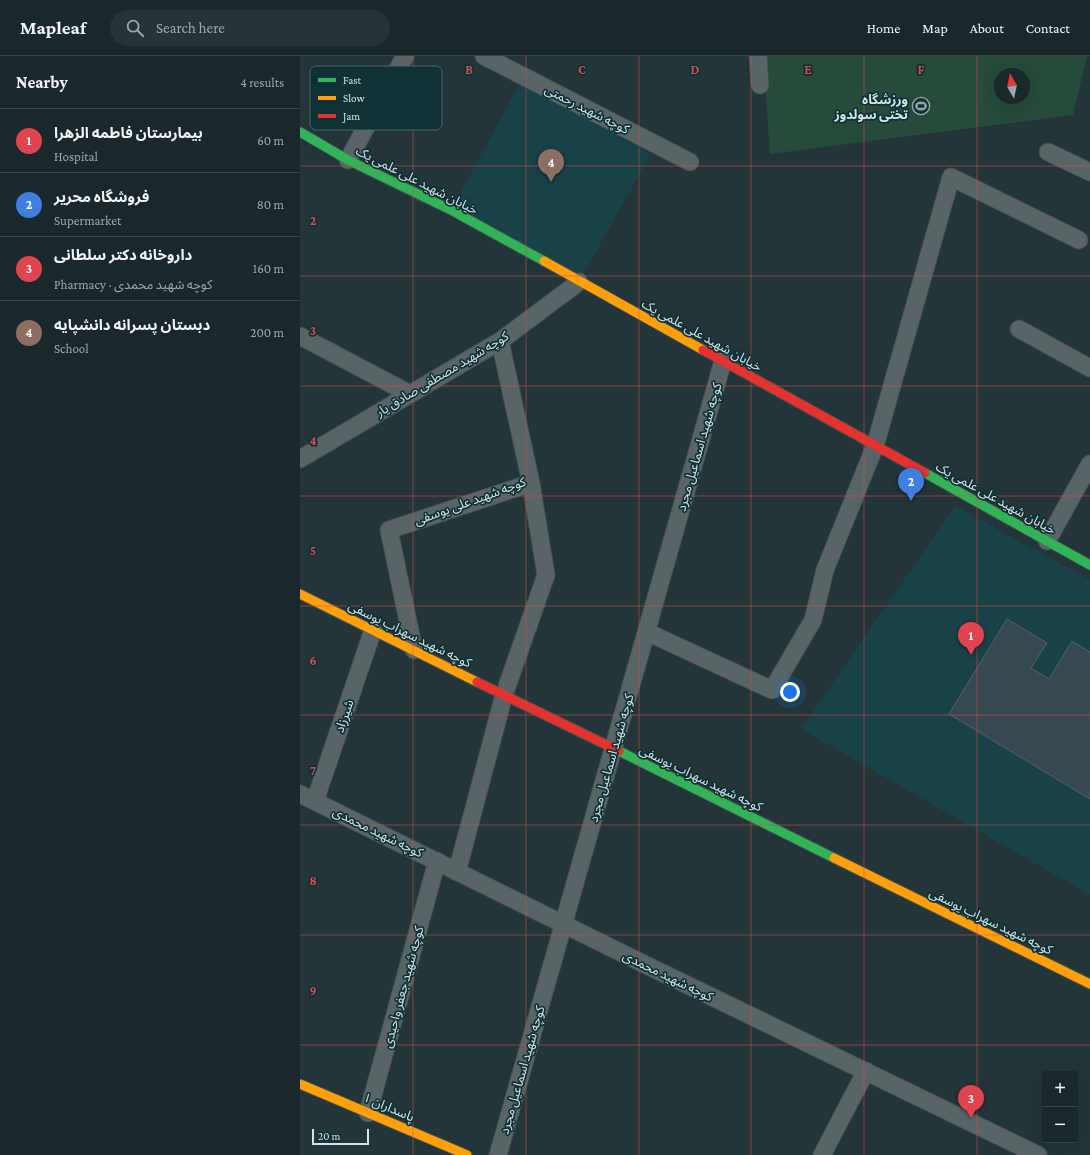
<!DOCTYPE html>
<html lang="en">
<head>
<meta charset="utf-8">
<style>
	:root { --surface:#1a282b; --page:#273437; --text:#f1f3f6; --muted:#9fa6a9; --line:#384447; --accent:#8bbbb9 }
	body { margin:0; font-family:"Crimson Pro","Noto Sans Arabic",serif; background:var(--page); color:var(--text) }
	.controls { position:absolute; right:12px; bottom:12px; display:grid; overflow:hidden; border-radius:4px; box-shadow:0 4px 16px #0002 }
	.controls button { width:36px; height:36px; display:grid; place-items:center; padding:0; border:0; border-bottom:1px solid var(--line); background:var(--surface); color:var(--text); font:20px sans-serif }
	.compass { position:absolute; left:694px; top:12px; width:36px; height:36px; border-radius:50%; background:var(--surface); box-shadow:0 4px 16px #0002; rotate:351deg }
	.scale { position:absolute; left:12px; bottom:10px; width:57px; box-sizing:border-box; padding-left:4px; border:2px solid #d1e3e6; border-top:0; font-size:11px; line-height:14px; white-space:nowrap; color:#d1e3e6; -webkit-text-stroke:3px #103136; paint-order:stroke }
	.you { position:absolute; left:490px; top:636px; width:14px; height:14px; margin:-10px; border:3px solid #fff; border-radius:50%; background:#1a73e8; box-shadow:0 0 0 6px #1a73e833 }
	.badge { display:grid; place-items:center; width:26px; height:26px; border-radius:50%; background:var(--accent); color:#fff; font-size:13px; font-weight:700 }
	.pin { position:absolute; translate:-50% -33px; filter:drop-shadow(0 1px 2px #0008) }
	.pin::after { content:''; position:absolute; top:21px; width:14px; height:12px; background:inherit; clip-path:polygon(0 0,100% 0,50% 100%) }
	.list { margin:0; padding:0; list-style:none }
	h2 { display:flex; justify-content:space-between; align-items:center; height:52px; margin:0; padding:0 16px; font-size:17px }
	h2 small { font-size:13px; font-weight:400; color:var(--muted) }
	.list li { display:grid; grid-template-columns:26px 1fr auto; gap:12px; align-items:center; box-sizing:border-box; height:64px; padding:0 16px; border-top:1px solid var(--line) }
	.list b { display:block; font-size:15px; white-space:nowrap }
	.list p { margin:0; font-size:13px; white-space:nowrap; color:var(--muted) }
	.list em { font-size:13px; font-style:normal; color:var(--muted) }
	.icon { flex:none; width:22px; height:22px; fill:none; stroke:currentColor; stroke-width:2; stroke-linecap:round; stroke-linejoin:round }
	.map { position:relative; flex:none; width:790px; height:1099px; overflow:hidden }
	header { display:flex; align-items:center; gap:24px; box-sizing:border-box; height:56px; padding:0 20px; background:var(--surface); border-bottom:1px solid var(--line) }
	header strong { font-size:19px }
	nav { display:flex; gap:22px; margin-inline-start:auto; font-size:14px }
	.search { width:280px; height:36px; background:var(--page); display:flex; align-items:center; gap:10px; box-sizing:border-box; padding:0 14px; border-radius:22px; color:var(--muted); font-size:15px }
	main { display:flex }
	aside { flex:1; background:var(--surface) }
	.map>svg:first-child { display:block }
</style>
</head>
<body>
<header>
<strong>Mapleaf</strong>
<div class="search"><svg class="icon" aria-label="search" viewBox="0 0 24 24"><circle cx="10" cy="10" r="6"/><path d="M15 15l6 6"/></svg>Search here</div>
<nav><a>Home</a><a>Map</a><a>About</a><a>Contact</a></nav>
</header>
<main>
<aside>
<h2>Nearby<small>4 results</small></h2>
<ul class="list">
<li><span class="badge" style="background:#e0444e">1</span><div><b>بیمارستان فاطمه الزهرا</b><p>Hospital</p></div><em>60 m</em></li>
<li><span class="badge" style="background:#3f7fe0">2</span><div><b>فروشگاه محریر</b><p>Supermarket</p></div><em>80 m</em></li>
<li><span class="badge" style="background:#e0444e">3</span><div><b>داروخانه دکتر سلطانی</b><p>Pharmacy · کوچه شهید محمدی</p></div><em>160 m</em></li>
<li><span class="badge" style="background:#8d6e63">4</span><div><b>دبستان پسرانه دانشپایه</b><p>School</p></div><em>200 m</em></li>
</ul>
</aside>
<div class="map">
<svg width="790" height="1099" viewBox="0 0 790 1099">
	<rect width="100%" height="100%" fill="#233539"/>
	<!-- built -->
	<path fill="#194148" d="M220,27L351,98L279,226L151,154Z
		M655,450L790,524V839L501,673Z"/>
	<!-- green -->
	<path fill="#264b3a" fill-rule="evenodd" d="M463,0H787L773,59L470,98ZM700,18H724V42H700Z"/>
	<!-- building -->
	<path fill="#364950" stroke="#546267" d="M707,563L747,587L731,612L749,623L772,585L790,596V743L649,658Z"/>
	<g fill="none" stroke-linecap="round" stroke-linejoin="round">
		<defs>
			<path id="street" d="M184,0L390,106
				M458,0L460,29
				M748,96L790,116
				M48,104L105,0
				M719,273L790,312
				M0,280L110,338
				M0,403L200,285L279,226
				M747,485L790,408
				M347,576L472,634L513,564L525,514L575,390L651,121L779,184
				M114,594L89,474L231,427L200,285
				M0,738L342,907L738,1099
				M15,745L73,574
				M157,816L204,639L246,519L231,427
				M68,1057L137,805
				M198,1099L423,305
				M522,1099L566,1015"/>
			<path id="fast" d="M0,76L48,104L151,154L244,205
				M625,417L790,509
				M319,695L534,802"/>
			<path id="slow" d="M244,205L403,294
				M0,538L177,626
				M534,802L790,928
				M0,1028L167,1099"/>
			<path id="jam" d="M403,294L625,417
				M177,626L319,695"/>
		</defs>
		<!-- street casing -->
		<use href="#street" stroke="#405052" stroke-width="19"/>
		<!-- fast casing -->
		<use href="#fast" stroke="#405052" stroke-width="11"/>
		<!-- slow casing -->
		<use href="#slow" stroke="#405052" stroke-width="11"/>
		<!-- jam casing -->
		<use href="#jam" stroke="#405052" stroke-width="11"/>
		<!-- street -->
		<use href="#street" stroke="#586466" stroke-width="17"/>
		<!-- fast -->
		<use href="#fast" stroke="#30b455" stroke-width="9"/>
		<!-- slow -->
		<use href="#slow" stroke="#ff9f0a" stroke-width="9"/>
		<!-- jam -->
		<use href="#jam" stroke="#e5322d" stroke-width="9"/>
	</g>
	<!-- grid -->
	<path fill="none" stroke="#d54d4e" stroke-width="1" stroke-opacity="0.55" d="M113,0V1099M226,0V1099M339,0V1099M451,0V1099M564,0V1099M677,0V1099M0,110H790M0,220H790M0,330H790M0,440H790M0,550H790M0,659H790M0,769H790M0,879H790M0,989H790"/>
	<!-- icons -->
	<defs>
		<symbol id="stadium-ring" viewBox="-11 -11 22 22"><circle r="9.5" fill="#103136" stroke="#94a6a9" stroke-width="1.5"/><path d="M0-5a6.5 5 0 1 0 0 10a6.5 5 0 1 0 0-10ZM-3.5-1.8h7v3.6h-7Z" fill="#94a6a9"/></symbol>
	</defs>
	<g fill-rule="evenodd">
		<use href="#stadium-ring" x="611" y="40" width="20" height="20"/>
	</g>
	<g text-anchor="middle" dominant-baseline="central" stroke-width="3.5" stroke-linejoin="round" paint-order="stroke">
		<!-- poi labels -->
		<g font-size="13" font-weight="bold" fill="#d1e3e6" stroke="#103136" text-anchor="end">
			<text x="608" y="43">ورزشگاه<tspan x="608" dy="15">تختی سولدوز</tspan></text>
		</g>
		<!-- street labels -->
		<g font-size="13" fill="#d1e3e6" stroke="#103136">
			<text transform="translate(287 53) rotate(27)">کوچه شهید رحمتی</text>
			<text transform="translate(117 124) rotate(27)">خیابان شهید علی علمی یک</text>
			<text transform="translate(402 279) rotate(29)">خیابان شهید علی علمی یک</text>
			<text transform="translate(142 318) rotate(-31)">کوچه شهید مصطفی صادق یار</text>
			<text transform="translate(399 391) rotate(-74)">کوچه شهید اسماعیل مجرد</text>
			<text transform="translate(696 442) rotate(29)">خیابان شهید علی علمی یک</text>
			<text transform="translate(170 445) rotate(-20)">کوچه شهید علی یوسفی</text>
			<text transform="translate(110 578) rotate(26)">کوچه شهید سهراب یوسفی</text>
			<text transform="translate(44 660) rotate(-71)">شیرزاد</text>
			<text transform="translate(311 702) rotate(-74)">کوچه شهید اسماعیل مجرد</text>
			<text transform="translate(401 722) rotate(26)">کوچه شهید سهراب یوسفی</text>
			<text transform="translate(78 776) rotate(26)">کوچه شهید محمدی</text>
			<text transform="translate(691 865) rotate(26)">کوچه شهید سهراب یوسفی</text>
			<text transform="translate(368 920) rotate(26)">کوچه شهید محمدی</text>
			<text transform="translate(103 931) rotate(-75)">کوچه شهید جعفر واحیدی</text>
			<text transform="translate(222 1014) rotate(-74)">کوچه شهید اسماعیل مجرد</text>
			<text transform="translate(89 1051) rotate(23)">پاسداران ۱</text>
		</g>
	</g>
	<!-- legend -->
	<rect x="10" y="10" width="132" height="64" rx="6" fill="#103136" stroke="#4a666b" stroke-width="1"/>
	<rect x="18" y="22" width="18" height="4" fill="#30b455"/>
	<rect x="18" y="40" width="18" height="4" fill="#ff9f0a"/>
	<rect x="18" y="58" width="18" height="4" fill="#e5322d"/>
	<g font-size="11" fill="#d1e3e6">
		<text x="43" y="28">Fast</text>
		<text x="43" y="46">Slow</text>
		<text x="43" y="64">Jam</text>
	</g>
	<g font-size="13" text-anchor="middle" font-weight="bold" fill="#d54d4e" stroke="#103136" stroke-width="3.5" stroke-linejoin="round" paint-order="stroke">
		<text x="169" y="18">B</text>
		<text x="282" y="18">C</text>
		<text x="395" y="18">D</text>
		<text x="508" y="18">E</text>
		<text x="621" y="18">F</text>
		<text x="13" y="169">2</text>
		<text x="13" y="279">3</text>
		<text x="13" y="389">4</text>
		<text x="13" y="499">5</text>
		<text x="13" y="609">6</text>
		<text x="13" y="719">7</text>
		<text x="13" y="829">8</text>
		<text x="13" y="939">9</text>
	</g>
</svg>
<div class="controls">
<button>+</button>
<button>−</button>
</div>
<svg class="compass" viewBox="-18 -18 36 36"><path d="M0-13l5 13h-10z" fill="#e53935"/><path d="M0 13l5-13h-10z" fill="#9fa6a9"/></svg>
<div class="scale">20 m</div>
<div class="you"></div>
<div class="pin badge" style="left:671px;top:599px;background:#e0444e">1</div>
<div class="pin badge" style="left:611px;top:445px;background:#3f7fe0">2</div>
<div class="pin badge" style="left:671px;top:1062px;background:#e0444e">3</div>
<div class="pin badge" style="left:251px;top:126px;background:#8d6e63">4</div>
</div>
</main>
</body>
</html>
